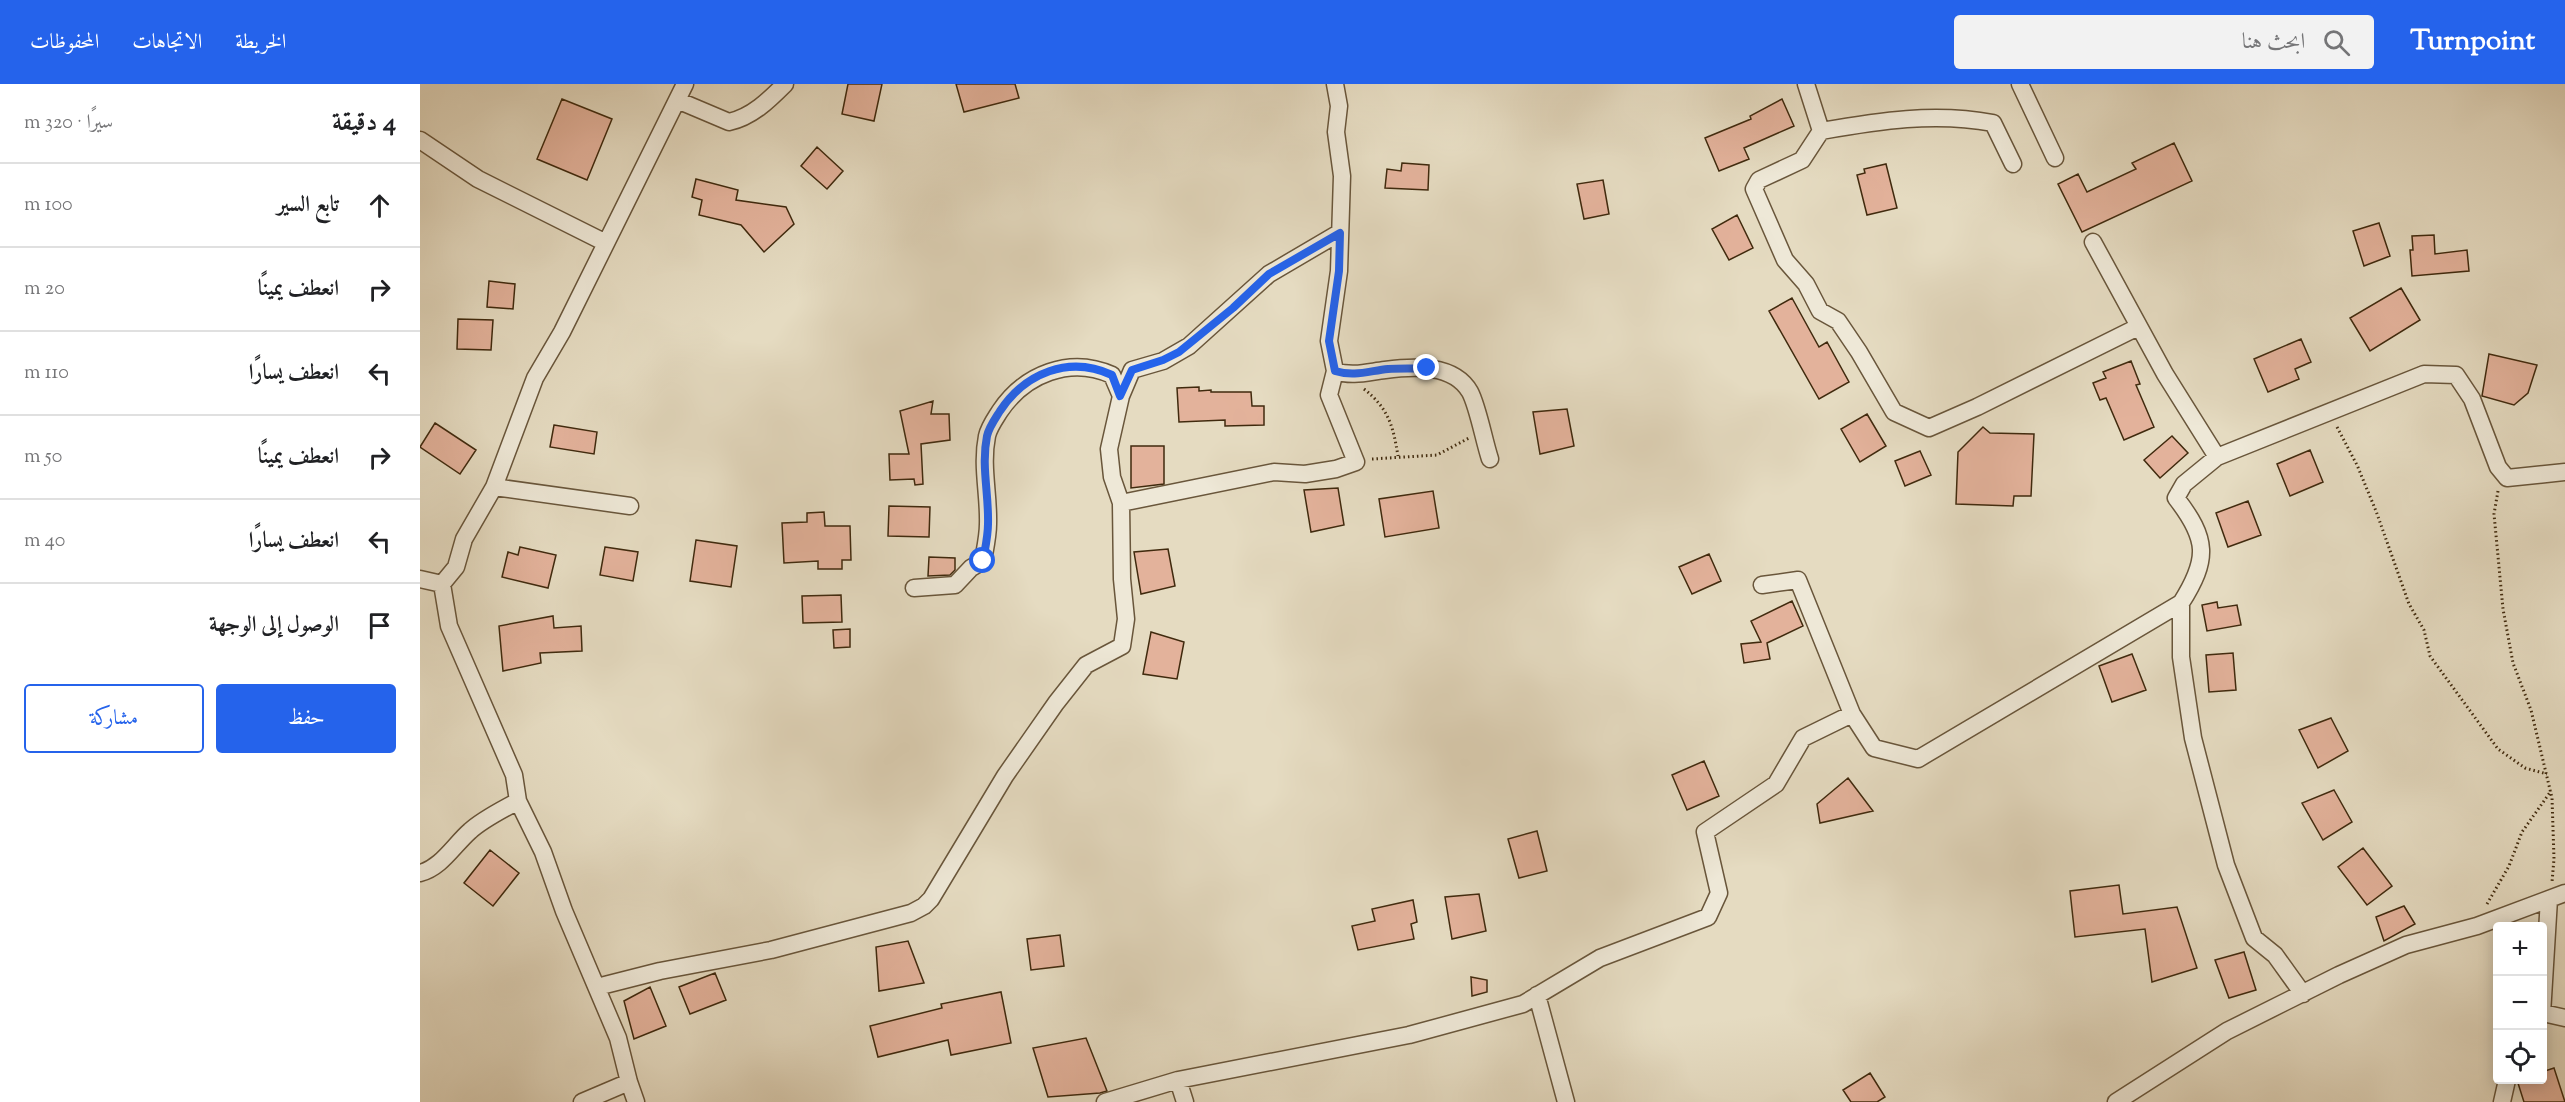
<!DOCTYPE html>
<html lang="ar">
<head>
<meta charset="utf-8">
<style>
	:root { --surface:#fff; --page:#f2f2f2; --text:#202124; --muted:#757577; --line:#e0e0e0; --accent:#2563eb }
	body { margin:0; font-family:"Sorts Mill Goudy",Amiri,serif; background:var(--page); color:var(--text); direction:rtl }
	.controls { position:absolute; right:18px; bottom:18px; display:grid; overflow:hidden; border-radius:6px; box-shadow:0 3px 15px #0003 }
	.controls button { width:54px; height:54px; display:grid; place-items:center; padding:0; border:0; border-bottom:2px solid var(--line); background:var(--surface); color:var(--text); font:30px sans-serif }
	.stop { position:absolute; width:18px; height:18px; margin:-14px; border:4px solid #2563eb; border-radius:50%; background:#fff }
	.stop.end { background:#2563eb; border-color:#fff; box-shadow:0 2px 6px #0008 }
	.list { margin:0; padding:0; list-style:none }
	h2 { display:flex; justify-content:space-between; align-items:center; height:78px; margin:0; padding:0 24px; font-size:26px }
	h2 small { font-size:20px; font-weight:400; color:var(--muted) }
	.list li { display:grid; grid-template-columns:39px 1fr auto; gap:18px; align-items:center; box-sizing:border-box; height:84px; padding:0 24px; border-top:2px solid var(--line) }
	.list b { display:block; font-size:22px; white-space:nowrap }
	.list em { font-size:20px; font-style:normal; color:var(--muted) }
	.actions { display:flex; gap:12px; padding:18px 24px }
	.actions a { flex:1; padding:14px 0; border:2px solid var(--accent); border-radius:6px; text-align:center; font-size:21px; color:var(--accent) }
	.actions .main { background:var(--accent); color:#fff }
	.icon { flex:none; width:33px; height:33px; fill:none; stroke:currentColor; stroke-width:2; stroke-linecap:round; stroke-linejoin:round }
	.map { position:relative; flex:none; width:2145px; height:1018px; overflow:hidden; direction:ltr }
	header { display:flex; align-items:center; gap:36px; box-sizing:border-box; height:84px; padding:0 30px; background:var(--accent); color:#fff }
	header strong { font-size:28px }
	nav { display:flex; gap:33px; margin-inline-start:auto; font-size:21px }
	.search { width:420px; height:54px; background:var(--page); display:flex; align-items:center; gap:15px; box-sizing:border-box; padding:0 21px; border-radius:6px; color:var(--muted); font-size:22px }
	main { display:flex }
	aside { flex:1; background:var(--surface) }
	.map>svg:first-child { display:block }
</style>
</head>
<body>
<header>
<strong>Turnpoint</strong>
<div class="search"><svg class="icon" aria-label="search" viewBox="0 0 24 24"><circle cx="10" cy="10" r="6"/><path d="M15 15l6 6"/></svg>ابحث هنا</div>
<nav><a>الخريطة</a><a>الاتجاهات</a><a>المحفوظات</a></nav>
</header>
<main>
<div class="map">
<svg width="2145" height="1018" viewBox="0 0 2145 1018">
	<rect width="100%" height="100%" fill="#e5dbc1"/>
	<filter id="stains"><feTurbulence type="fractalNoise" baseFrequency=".00333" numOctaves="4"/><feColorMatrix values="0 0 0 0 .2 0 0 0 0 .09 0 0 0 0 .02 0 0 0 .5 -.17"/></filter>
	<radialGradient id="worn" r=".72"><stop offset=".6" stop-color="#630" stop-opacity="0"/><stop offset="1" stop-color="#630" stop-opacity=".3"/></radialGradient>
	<!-- building -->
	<path fill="#e3b29b" stroke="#402a0e" stroke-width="1.5" d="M428,0H462L454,37L422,30Z
		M536,0H595L599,14L544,28Z
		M142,15L192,35L167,96L117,75Z
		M1362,15L1374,42L1324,64L1329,75L1299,87L1285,54L1331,35L1330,32Z
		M1754,59L1772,97L1662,148L1638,100L1658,90L1667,108L1716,85L1712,79Z
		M397,63L423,87L407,105L381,82Z
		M982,79L1009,81L1008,106L965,104L967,85L981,87Z
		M1466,80L1477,124L1447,131L1437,91L1445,89L1444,85Z
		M276,95L318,106L316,116L366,123L374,140L344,168L321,141L279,131L282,116L272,113Z
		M1183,96L1189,130L1164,135L1157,100Z
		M1317,131L1333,164L1309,176L1292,145Z
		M1959,139L1970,172L1944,182L1933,147Z
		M2014,151L2015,170L2047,166L2049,187L1992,192L1990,166H1993L1992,152Z
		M69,197L95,200L93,225L67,223Z
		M1981,204L2000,236L1950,267L1930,234Z
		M1372,214L1399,263L1407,258L1429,298L1399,315L1349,227Z
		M38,235L73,236L71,266L37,265Z
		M1881,255L1891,278L1875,285L1879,295L1848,308L1834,275Z
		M2069,270L2117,281L2108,309L2094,321L2062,312Z
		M1711,277L1720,300L1716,301L1734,343L1704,356L1686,314L1680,316L1673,299L1686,294L1683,288Z
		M779,303V307L791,306V308H831L832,322H844V341L805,342V336L759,338L757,304Z
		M513,317L511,330H529L530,356L501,360L503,400L495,401L494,395L470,396L469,370H489L480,327Z
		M1147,325L1154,362L1120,370L1113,328Z
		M1447,330L1466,362L1440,378L1421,345Z
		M15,339L56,366L40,390L0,363Z
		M134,341L177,348L174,370L130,363Z
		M1563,343L1570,349L1614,350L1611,412H1594L1593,422L1536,420L1538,368Z
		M1752,352L1768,369L1740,394L1724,376Z
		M711,362H744V400L711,404Z
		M1890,366L1903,398L1870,412L1857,380Z
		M1500,367L1511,391L1485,402L1475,377Z
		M918,404L924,441L891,448L884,406Z
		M1013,407L1019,444L965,453L959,415Z
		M1828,417L1841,451L1808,463L1796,429Z
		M469,422L510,423L509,453L468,452Z
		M404,428L405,442H430L431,476H422V485H398V477L364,479L362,439L387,438V429Z
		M276,456L317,462L311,503L270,497Z
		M100,463L136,471L128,504L82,493L88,468L98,471Z
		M185,463L218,468L213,497L180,491Z
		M748,465L755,502L721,510L714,468Z
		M1289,470L1301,497L1272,510L1259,483Z
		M509,473L535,474V486L530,491L508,492Z
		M421,511L422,538L383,539L382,512Z
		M1372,517L1383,542L1347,559L1350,575L1324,579L1321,560L1341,558L1331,537Z
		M1797,518L1798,524L1817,521L1821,541L1787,547L1782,521Z
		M133,532L134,544L161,542L162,567L120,569L121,579L83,587L79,542Z
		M430,545V563L414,564L413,546Z
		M731,548L764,558L757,595L723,590Z
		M1813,569L1816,606L1789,608L1786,571Z
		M1712,570L1726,606L1692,618L1679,582Z
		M1911,634L1928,667L1898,684L1879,646Z
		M1284,677L1299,712L1267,726L1252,691Z
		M1428,694L1453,727L1400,739L1397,720Z
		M1914,706L1932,738L1903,756L1882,719Z
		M1117,747L1127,787L1099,794L1088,755Z
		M1943,764L1972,802L1947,821L1918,783Z
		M70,766L99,789L73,822L44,799Z
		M1699,801L1703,830L1757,823L1777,884L1732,898L1725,845L1655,853L1650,807Z
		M1059,810L1066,847L1032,855L1025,813Z
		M993,816L997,838L991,840L994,855L938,866L932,842L955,837L952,825Z
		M1984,822L1995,840L1964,857L1956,833Z
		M640,851L644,882L611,886L607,855Z
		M488,857L504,899L459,907L456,863Z
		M1824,868L1836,906L1809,914L1795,876Z
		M295,889L306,916L270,930L259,903Z
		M1051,893L1067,896V908L1052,912Z
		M230,903L246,942L214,955L204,917Z
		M581,908L591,959L531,971L528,956L458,973L450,942L522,924L521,920Z
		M666,954L687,1007L680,1009L628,1013L613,964Z
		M2134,984L2145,1018H2104L2097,996H2122V988Z
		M1450,989L1465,1013L1457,1018H1431L1423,1006Z"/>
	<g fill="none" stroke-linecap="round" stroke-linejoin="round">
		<defs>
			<path id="minor" d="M915,0L919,22L916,48L922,92L919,187L909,257L915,287C932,293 948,288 965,286C994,282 1034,280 1050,308C1058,323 1064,357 1070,375
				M1386,0L1401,47L1382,76L1339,96L1334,105L1365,176L1386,200L1400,227L1418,237L1439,268L1474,328L1509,344L1557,323L1718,243
				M1600,0L1635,74
				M257,16L309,38C332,33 349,16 365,0
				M1401,47C1459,37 1514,28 1573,39L1593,80
				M0,56L58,95L186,159
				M1673,158L1745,290L1797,373
				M74,403L210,422
				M701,419L854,388L885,390L916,385L936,378L909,311L915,287
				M0,495L22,500L29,542L94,691L98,717L123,768L144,827L198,954L209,998L216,1018
				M22,500L36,483L44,455L74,403L115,294L142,248L265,0
				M1342,501L1378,496L1432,630
				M494,504L535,501L551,484L563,477C565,465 568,452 568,440C569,410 561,382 567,352C569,343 575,335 580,327C605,290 650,272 692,291L701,312
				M1761,519V573L1773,654L1806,781L1834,854L1855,871L1883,910
				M0,789C21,784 34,761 50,747C63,735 82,726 98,717
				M177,903L240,887L351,866L491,829L504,822L511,815L585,692L636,619L666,581L702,562L706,535L702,495L701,419L692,393L689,365L701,312L712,286L743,277L769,262L849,190L919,149
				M1117,911L1146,1018
				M2123,929L2145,934
				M2122,930L2129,815
				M758,996L765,1018
				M162,1018L209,998
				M685,1018L758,996L989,951L1103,920L1180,874L1288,833L1299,809L1285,748L1356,700L1383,654L1432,630L1454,664L1498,675L1761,519C1789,475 1788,455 1756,414L1764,400L1797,373L2004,290L2036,291L2052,315L2078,383L2087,394L2145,388
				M1696,1018L1807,947L1919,891L1986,861L2057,842L2145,809
				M2082,1018L2087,996"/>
		</defs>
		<!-- minor casing -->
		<use href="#minor" stroke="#69563b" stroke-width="19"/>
		<!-- path -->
		<path stroke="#402a0e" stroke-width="3" stroke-dasharray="1.5 3" stroke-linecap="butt" d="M944,305C969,325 973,342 978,372
			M1917,343L1937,381L1956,427L1989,520L2004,546L2010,572L2078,665L2105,684L2127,690
			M952,375L1017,371L1049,354
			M2078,407L2074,430L2083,525L2093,579L2111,626L2132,714L2134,775L2132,798
			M2067,820L2089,782L2102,748L2131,707"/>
		<!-- minor -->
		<use href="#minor" stroke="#eee8d7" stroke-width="16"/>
	</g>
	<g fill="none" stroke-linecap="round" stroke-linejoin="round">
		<!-- route -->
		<path stroke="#2563eb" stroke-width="8" d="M563,477C565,465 568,452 568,440C569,410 561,382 567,352C569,343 575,335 580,327C605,289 649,271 692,291L700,312L712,286L743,276L759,268L813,224L849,190L920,149L919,187L909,257L915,287C934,293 949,287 968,285C981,284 994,285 1007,284"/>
	</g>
	<rect width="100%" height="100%" filter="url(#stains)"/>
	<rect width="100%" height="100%" fill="url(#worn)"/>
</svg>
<div class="controls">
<button>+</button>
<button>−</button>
<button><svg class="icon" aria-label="locate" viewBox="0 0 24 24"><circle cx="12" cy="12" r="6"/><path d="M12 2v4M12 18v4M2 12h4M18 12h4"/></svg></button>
</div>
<div class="stop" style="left:563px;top:477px"></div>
<div class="stop end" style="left:1007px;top:284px"></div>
</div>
<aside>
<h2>4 دقيقة<small>سيرًا · 320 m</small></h2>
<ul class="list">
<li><svg class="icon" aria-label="ahead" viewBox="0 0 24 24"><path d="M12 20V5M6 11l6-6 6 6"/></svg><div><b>تابع السير</b></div><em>100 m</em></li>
<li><svg class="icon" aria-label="right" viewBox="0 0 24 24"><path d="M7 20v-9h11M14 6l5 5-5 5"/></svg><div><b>انعطف يمينًا</b></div><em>20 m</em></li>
<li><svg class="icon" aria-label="left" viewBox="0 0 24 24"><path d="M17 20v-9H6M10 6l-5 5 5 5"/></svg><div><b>انعطف يسارًا</b></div><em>110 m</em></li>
<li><svg class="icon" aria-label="right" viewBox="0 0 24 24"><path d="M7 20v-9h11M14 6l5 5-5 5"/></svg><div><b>انعطف يمينًا</b></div><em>50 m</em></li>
<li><svg class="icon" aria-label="left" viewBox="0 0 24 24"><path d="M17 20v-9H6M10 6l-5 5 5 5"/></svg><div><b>انعطف يسارًا</b></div><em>40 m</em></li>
<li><svg class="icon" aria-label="arrive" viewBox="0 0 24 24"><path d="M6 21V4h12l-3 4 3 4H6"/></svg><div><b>الوصول إلى الوجهة</b></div></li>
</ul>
<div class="actions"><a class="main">حفظ</a><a>مشاركة</a></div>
</aside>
</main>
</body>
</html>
